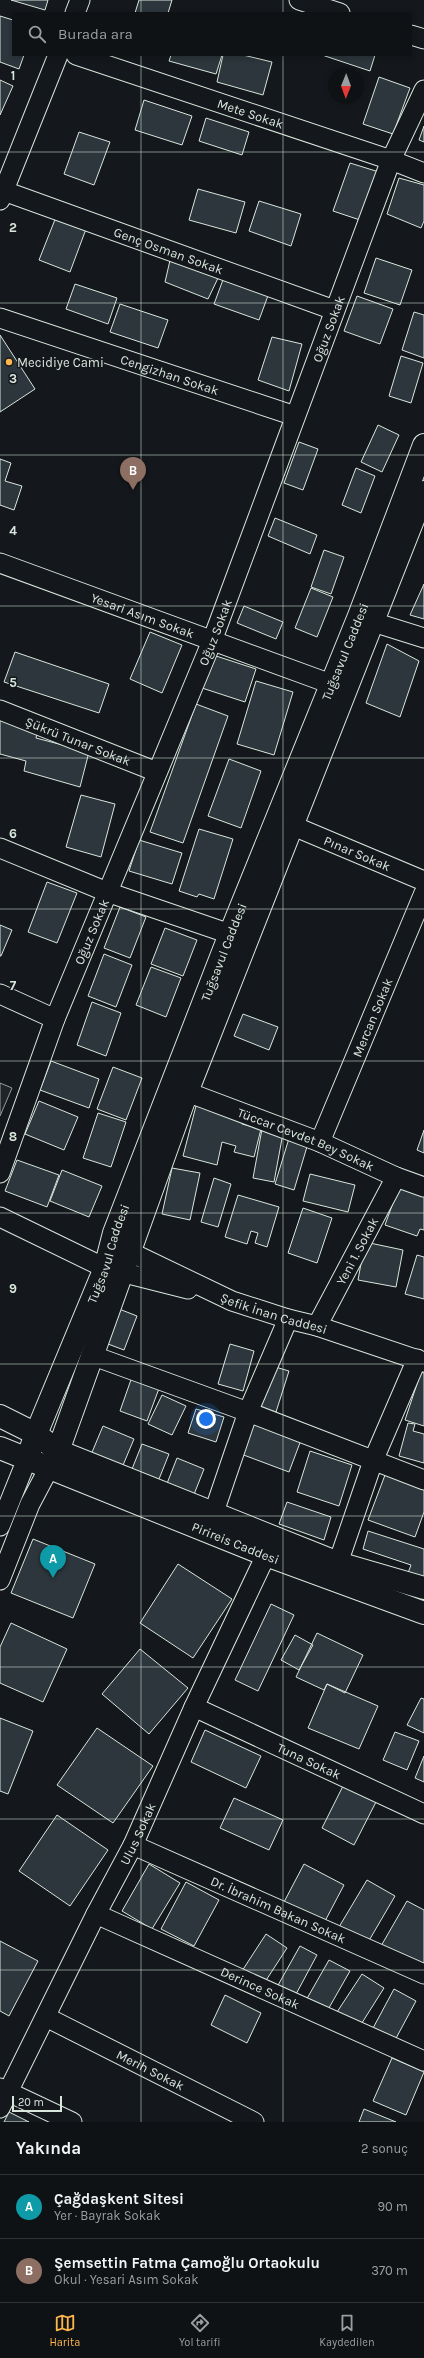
<!DOCTYPE html>
<html lang="tr">
<head>
<meta charset="utf-8">
<style>
	:root { --surface:#0f1215; --page:#181b1e; --text:#f1f3f6; --muted:#9b9ea0; --line:#2f3234; --accent:#ffb74d }
	body { margin:0; font-family:Karla,sans-serif; background:var(--page); color:var(--text) }
	.compass { position:absolute; left:328px; top:68px; width:36px; height:36px; border-radius:50%; background:var(--surface); box-shadow:0 2px 6px #0003; rotate:181deg }
	.scale { position:absolute; left:12px; bottom:10px; width:50px; box-sizing:border-box; padding-left:4px; border:2px solid #d8e6dc; border-top:0; font-size:11px; line-height:14px; white-space:nowrap; color:#d8e6dc; -webkit-text-stroke:3px #14181c; paint-order:stroke }
	.you { position:absolute; left:206px; top:1419px; width:14px; height:14px; margin:-10px; border:3px solid #fff; border-radius:50%; background:#1a73e8; box-shadow:0 0 0 6px #1a73e833 }
	.badge { display:grid; place-items:center; width:26px; height:26px; border-radius:50%; background:var(--accent); color:#fff; font-size:13px; font-weight:700 }
	.pin { position:absolute; translate:-50% -33px; filter:drop-shadow(0 1px 2px #0008) }
	.pin::after { content:''; position:absolute; top:21px; width:14px; height:12px; background:inherit; clip-path:polygon(0 0,100% 0,50% 100%) }
	.list { margin:0; padding:0; list-style:none }
	h2 { display:flex; justify-content:space-between; align-items:center; height:52px; margin:0; padding:0 16px; font-size:17px }
	h2 small { font-size:13px; font-weight:400; color:var(--muted) }
	.list li { display:grid; grid-template-columns:26px 1fr auto; gap:12px; align-items:center; box-sizing:border-box; height:64px; padding:0 16px; border-top:1px solid var(--line) }
	.list b { display:block; font-size:15px; white-space:nowrap }
	.list p { margin:0; font-size:13px; white-space:nowrap; color:var(--muted) }
	.list em { font-size:13px; font-style:normal; color:var(--muted) }
	.icon { flex:none; width:22px; height:22px; fill:none; stroke:currentColor; stroke-width:2; stroke-linecap:round; stroke-linejoin:round }
	.map { position:relative; flex:none; width:424px; height:2122px; overflow:hidden }
	.search { position:absolute; background:var(--surface); box-shadow:0 2px 6px #0003; left:12px; right:12px; top:12px; height:44px; display:flex; align-items:center; gap:10px; box-sizing:border-box; padding:0 14px; border-radius:0px; color:var(--muted); font-size:15px }
	.sheet { height:180px; background:var(--surface) }
	nav { display:flex; justify-content:space-around; align-items:center; box-sizing:border-box; height:56px; border-top:1px solid var(--line); background:var(--surface); font-size:11px; color:var(--muted) }
	nav a { display:grid; justify-items:center; gap:2px }
	nav .on { color:var(--accent) }
	.map>svg:first-child { display:block }
</style>
</head>
<body>
<div class="map">
<svg width="424" height="2122" viewBox="0 0 424 2122">
	<rect width="100%" height="100%" fill="#14181c"/>
	<!-- green -->
	<path fill="#202428" stroke="#939e99" d="M0,1083L12,1088L0,1116Z"/>
	<!-- building -->
	<path fill="#2c363c" stroke="#d8e6dc" d="M11,0H48L45,10Z
		M139,0H172L168,13H135Z
		M0,16L13,20V55H24L19,69L0,62Z
		M171,55H222L216,74L169,61Z
		M223,55H243L272,62L263,95L217,82Z
		M322,55H375L370,71Z
		M379,77L410,88L393,134L363,124Z
		M0,80L13,86L0,115Z
		M144,100L192,116L182,145L135,130Z
		M206,118L249,132L242,155L199,141Z
		M424,126V142L419,140Z
		M79,132L110,142L94,185L64,174Z
		M350,163L379,172L360,220L333,211Z
		M399,178L424,185V221L421,228L387,214Z
		M198,189L245,202L236,233L189,220Z
		M259,201L301,214L291,246L249,231Z
		M56,217L86,229L70,272L39,260Z
		M171,256L219,276L208,299L165,282Z
		M376,258L412,270L400,305L364,293Z
		M224,277L269,293L259,320L214,304Z
		M75,284L117,298L108,324L66,309Z
		M357,296L393,309L380,344L344,331Z
		M120,304L168,320L158,348L110,332Z
		M414,312L424,315V358L402,350Z
		M0,335L35,389L0,412Z
		M272,337L302,344L289,391L258,380Z
		M401,356L423,363L411,403L389,396Z
		M378,425L399,435L382,472L361,462Z
		M299,442L318,449L303,490L284,483Z
		M0,459L11,463L5,481L22,486L14,510L0,505Z
		M356,468L375,476L361,513L342,505Z
		M275,518L317,535L310,554L268,536Z
		M324,550L344,557L331,594L311,587Z
		M424,584V619L410,615Z
		M311,588L333,597L317,637L295,628Z
		M244,606L283,622L276,639L237,623Z
		M150,632L182,645L162,693L130,679Z
		M387,644L419,661L400,717L366,703Z
		M15,652L109,684L99,713L4,682Z
		M213,655L256,669L245,702L202,688Z
		M256,681L293,692L274,755L237,744Z
		M196,704L228,716L183,843L150,832Z
		M0,719L38,730L36,738L89,752L80,787L24,771L26,761L0,754Z
		M229,759L261,771L241,828L208,816Z
		M81,795L115,804L101,857L66,847Z
		M199,829L233,839L214,899L199,894L197,897L179,891Z
		M139,840L182,853L172,884L129,871Z
		M47,882L77,893L57,943L28,932Z
		M120,907L146,917L130,958L104,948Z
		M0,925L12,930L1,956H0Z
		M165,928L197,940L183,976L151,964Z
		M104,954L132,965L116,1007L88,996Z
		M151,967L181,978L166,1017L136,1005Z
		M92,1002L121,1013L106,1056L77,1045Z
		M243,1014L278,1027L269,1050L234,1036Z
		M51,1061L99,1079L89,1108L40,1090Z
		M113,1067L142,1078L126,1120L97,1109Z
		M39,1101L78,1117L64,1150L25,1134Z
		M196,1106L243,1118L242,1124L261,1129L254,1157L234,1152L236,1146L222,1142L217,1165L183,1156Z
		M98,1113L126,1122L111,1167L83,1158Z
		M262,1129L283,1133L274,1182L253,1178Z
		M424,1130V1153L417,1150Z
		M290,1135L309,1140L294,1190L275,1184Z
		M17,1160L59,1175L47,1207L5,1191Z
		M172,1168L200,1173L190,1220L162,1214Z
		M62,1170L102,1186L89,1217L50,1201Z
		M310,1174L355,1185L348,1212L303,1201Z
		M214,1178L231,1184L218,1227L201,1222Z
		M399,1186L424,1195V1230L420,1229L417,1236L385,1225Z
		M238,1195L279,1207L267,1247L255,1243L258,1233L251,1231L247,1244L225,1237Z
		M303,1208L332,1218L317,1263L288,1253Z
		M365,1242L403,1250L396,1287L358,1280Z
		M417,1255L424,1257V1299L405,1294Z
		M114,1307L137,1316L124,1350L100,1341Z
		M230,1344L254,1351L243,1391L218,1384Z
		M272,1366L289,1371L276,1412L259,1407Z
		M421,1372L424,1373V1426L405,1420Z
		M133,1374L161,1383L147,1421L120,1411Z
		M162,1395L186,1406L172,1435L148,1424Z
		M196,1409L224,1417L216,1442L188,1433Z
		M253,1423L301,1440L289,1472L241,1454Z
		M408,1423L415,1424L413,1431L424,1434V1463L399,1456Z
		M103,1426L134,1439L121,1470L90,1457Z
		M142,1444L169,1454L157,1484L130,1474Z
		M310,1451L352,1465L339,1506L297,1492Z
		M177,1458L204,1469L193,1497L166,1486Z
		M385,1475L424,1489V1512L415,1537L368,1520Z
		M287,1502L331,1517L324,1540L279,1524Z
		M368,1531L424,1549V1579L408,1573L411,1565L363,1549Z
		M33,1539L95,1564L73,1618L11,1593Z
		M178,1564L232,1599L193,1658L140,1623Z
		M271,1604L294,1615L258,1691L235,1680Z
		M11,1623L67,1649L43,1702L0,1683V1647Z
		M317,1633L363,1655L345,1693L327,1684L324,1690L296,1677Z
		M295,1635L313,1645L299,1670L281,1660Z
		M140,1649L188,1688L149,1734L102,1694Z
		M327,1684L378,1706L359,1749L308,1728Z
		M421,1698L424,1699V1733L407,1725Z
		M0,1718L33,1731L8,1794L0,1791Z
		M97,1728L153,1766L113,1823L57,1785Z
		M205,1730L261,1756L246,1788L191,1762Z
		M395,1732L419,1741L407,1770L383,1760Z
		M424,1756V1782L415,1778Z
		M344,1784L377,1800L354,1845L322,1828Z
		M234,1798L283,1820L269,1850L220,1828Z
		M57,1815L108,1850L70,1906L19,1871Z
		M149,1864L180,1883L152,1929L122,1911Z
		M304,1864L344,1885L324,1923L284,1902Z
		M367,1880L395,1896L367,1944L339,1927Z
		M186,1882L219,1900L194,1946L161,1929Z
		M407,1901L424,1910V1969L381,1946Z
		M266,1934L287,1948L263,1985L242,1971Z
		M0,1941L38,1961L9,2016L0,2011Z
		M300,1946L317,1955L295,1996L277,1987Z
		M329,1960L350,1971L326,2013L305,2002Z
		M362,1974L384,1988L360,2026L337,2012Z
		M394,1989L416,2001L394,2042L372,2030Z
		M225,1995L261,2013L247,2043L211,2025Z
		M392,2058L424,2072L406,2115L373,2101Z
		M364,2109L396,2122H359Z
		M9,2112L29,2122H4Z"/>
	<g fill="none" stroke-linecap="round" stroke-linejoin="round">
		<defs>
			<g id="minor">
				<path d="M299,0L340,13"/>
				<path d="M75,13L80,0"/>
				<path d="M411,35L424,39"/>
				<path id="s1" d="M76,55L391,160L424,173"/>
				<path id="s2" d="M4,191L334,310"/>
				<path d="M0,200L58,55"/>
				<path id="s3" d="M0,318L295,416"/>
				<path id="s4" d="M0,563L331,684"/>
				<path d="M373,622L424,638"/>
				<path id="s5" d="M0,710L157,772"/>
				<path id="s6" d="M291,825L424,881"/>
				<path d="M0,848L107,892L230,934"/>
				<path d="M0,994L55,1019"/>
				<path id="s7" d="M187,1092L320,1142L396,1177L424,1187"/>
				<path id="s8" d="M320,1142L424,893"/>
				<path id="s9" d="M0,1173L55,1019L212,641L391,160L424,90"/>
				<path d="M0,1217L105,1268L188,1289"/>
				<path id="s10" d="M130,1252L232,1301L288,1319L317,1326L424,1362"/>
				<path id="s11" d="M317,1326L396,1177"/>
				<path d="M91,1355L248,1412L424,1480"/>
				<path d="M214,1512L248,1412L288,1319"/>
				<path d="M0,1526L27,1459"/>
				<path d="M338,1563L373,1461L417,1359"/>
				<path d="M0,1580L30,1504L49,1468"/>
				<path id="s12" d="M194,1707L424,1814"/>
				<path id="s13" d="M133,1845L424,1974"/>
				<path id="s14" d="M96,1914L424,2061"/>
				<path id="s15" d="M46,2017L254,2122"/>
				<path d="M0,2088L72,2122"/>
				<path id="s16" d="M0,2108L96,1914L133,1845L194,1707L266,1555"/>
			</g>
			<g id="major">
				<path id="s17" d="M27,1459L36,1434L105,1268L114,1233L230,934L359,616L424,445"/>
				<path d="M49,1467L58,1451L187,1092L424,492"/>
			</g>
			<g id="highway">
				<path d="M0,1416L36,1434L58,1451L338,1563L424,1588"/>
				<path id="s18" d="M0,1448L266,1555L424,1613"/>
			</g>
		</defs>
		<!-- minor casing -->
		<use href="#minor" stroke="#d8e6dc" stroke-width="21"/>
		<!-- major casing -->
		<use href="#major" stroke="#d8e6dc" stroke-width="24"/>
		<!-- highway casing -->
		<use href="#highway" stroke="#d8e6dc" stroke-width="24"/>
		<!-- minor -->
		<use href="#minor" stroke="#14181c" stroke-width="19"/>
		<!-- major -->
		<use href="#major" stroke="#14181c" stroke-width="22"/>
		<!-- highway -->
		<use href="#highway" stroke="#14181c" stroke-width="22"/>
	</g>
	<!-- grid -->
	<path fill="none" stroke="#d8e6dc" stroke-width="1" stroke-opacity="0.55" d="M141,0V13M283,0V13M141,55V2122M283,55V2122M0,152H424M0,303H424M0,455H424M0,606H424M0,758H424M0,909H424M0,1061H424M0,1213H424M0,1364H424M0,1516H424M0,1667H424M0,1819H424M0,1970H424"/>
	<!-- markers -->
	<circle fill="#ffb74d" stroke="#14181c" stroke-width="1.5" cx="9" cy="362" r="4"/>
	<g text-anchor="middle" dominant-baseline="central" stroke-width="3" stroke-linejoin="round" paint-order="stroke">
		<!-- street labels -->
		<g font-size="13" fill="#d8e6dc" stroke="#14181c">
			<text stroke="none"><textPath href="#s1" startOffset="184">Mete Sokak</textPath></text>
			<text stroke="none"><textPath href="#s2" startOffset="175">Genç Osman Sokak</textPath></text>
			<text stroke="none"><textPath href="#s9" startOffset="906">Oğuz Sokak</textPath></text>
			<text stroke="none"><textPath href="#s3" startOffset="179">Cengizhan Sokak</textPath></text>
			<text stroke="none"><textPath href="#s4" startOffset="152">Yesari Asım Sokak</textPath></text>
			<text stroke="none"><textPath href="#s9" startOffset="582">Oğuz Sokak</textPath></text>
			<text stroke="none"><textPath href="#s17" startOffset="868">Tuğsavul Caddesi</textPath></text>
			<text stroke="none"><textPath href="#s5" startOffset="84">Şükrü Tunar Sokak</textPath></text>
			<text stroke="none"><textPath href="#s6" startOffset="72">Pınar Sokak</textPath></text>
			<text stroke="none"><textPath href="#s9" startOffset="258">Oğuz Sokak</textPath></text>
			<text stroke="none"><textPath href="#s17" startOffset="544">Tuğsavul Caddesi</textPath></text>
			<text stroke="none"><textPath href="#s8" startOffset="135">Mercan Sokak</textPath></text>
			<text stroke="none"><textPath href="#s7" startOffset="128">Tüccar Cevdet Bey Sokak</textPath></text>
			<text stroke="none"><textPath href="#s11" startOffset="85">Yeni 1. Sokak</textPath></text>
			<text stroke="none"><textPath href="#s17" startOffset="221">Tuğsavul Caddesi</textPath></text>
			<text stroke="none"><textPath href="#s10" startOffset="157">Şefik İnan Caddesi</textPath></text>
			<text stroke="none"><textPath href="#s18" startOffset="254">Pirireis Caddesi</textPath></text>
			<text stroke="none"><textPath href="#s12" startOffset="127">Tuna Sokak</textPath></text>
			<text stroke="none"><textPath href="#s16" startOffset="307">Ulus Sokak</textPath></text>
			<text stroke="none"><textPath href="#s13" startOffset="159">Dr. İbrahim Bakan Sokak</textPath></text>
			<text stroke="none"><textPath href="#s14" startOffset="180">Derince Sokak</textPath></text>
			<text stroke="none"><textPath href="#s15" startOffset="117">Merih Sokak</textPath></text>
		</g>
		<!-- poi labels -->
		<g font-size="13" fill="#d8e6dc" stroke="#14181c" text-anchor="start">
			<text x="17" y="362">Mecidiye Cami</text>
		</g>
	</g>
	<g font-size="13" text-anchor="middle" font-weight="bold" fill="#d8e6dc" stroke="#14181c" stroke-width="3" stroke-linejoin="round" paint-order="stroke">
		<text x="13" y="80">1</text>
		<text x="13" y="232">2</text>
		<text x="13" y="383">3</text>
		<text x="13" y="535">4</text>
		<text x="13" y="687">5</text>
		<text x="13" y="838">6</text>
		<text x="13" y="990">7</text>
		<text x="13" y="1141">8</text>
		<text x="13" y="1293">9</text>
	</g>
</svg>
<svg class="compass" viewBox="-18 -18 36 36"><path d="M0-13l5 13h-10z" fill="#e53935"/><path d="M0 13l5-13h-10z" fill="#9b9ea0"/></svg>
<div class="scale">20 m</div>
<div class="you"></div>
<div class="pin badge" style="left:53px;top:1578px;background:#0f9aa8">A</div>
<div class="pin badge" style="left:133px;top:490px;background:#8d6e63">B</div>
<div class="search"><svg class="icon" aria-label="search" viewBox="0 0 24 24"><circle cx="10" cy="10" r="6"/><path d="M15 15l6 6"/></svg>Burada ara</div>
</div>
<section class="sheet">
<h2>Yakında<small>2 sonuç</small></h2>
<ul class="list">
<li><span class="badge" style="background:#0f9aa8">A</span><div><b>Çağdaşkent Sitesi</b><p>Yer · Bayrak Sokak</p></div><em>90 m</em></li>
<li><span class="badge" style="background:#8d6e63">B</span><div><b>Şemsettin Fatma Çamoğlu Ortaokulu</b><p>Okul · Yesari Asım Sokak</p></div><em>370 m</em></li>
</ul>
</section>
<nav>
<a class="on"><svg class="icon" aria-label="map" viewBox="0 0 24 24"><path d="M3 6l6-2 6 2 6-2v14l-6 2-6-2-6 2zM9 4v14M15 6v14"/></svg>Harita</a>
<a><svg class="icon" aria-label="directions" viewBox="0 0 24 24"><path d="M12 3l9 9-9 9-9-9zM9 14v-3h6M13 9l2 2-2 2"/></svg>Yol tarifi</a>
<a><svg class="icon" aria-label="saved" viewBox="0 0 24 24"><path d="M7 4h10v16l-5-4-5 4z"/></svg>Kaydedilen</a>
</nav>
</body>
</html>
